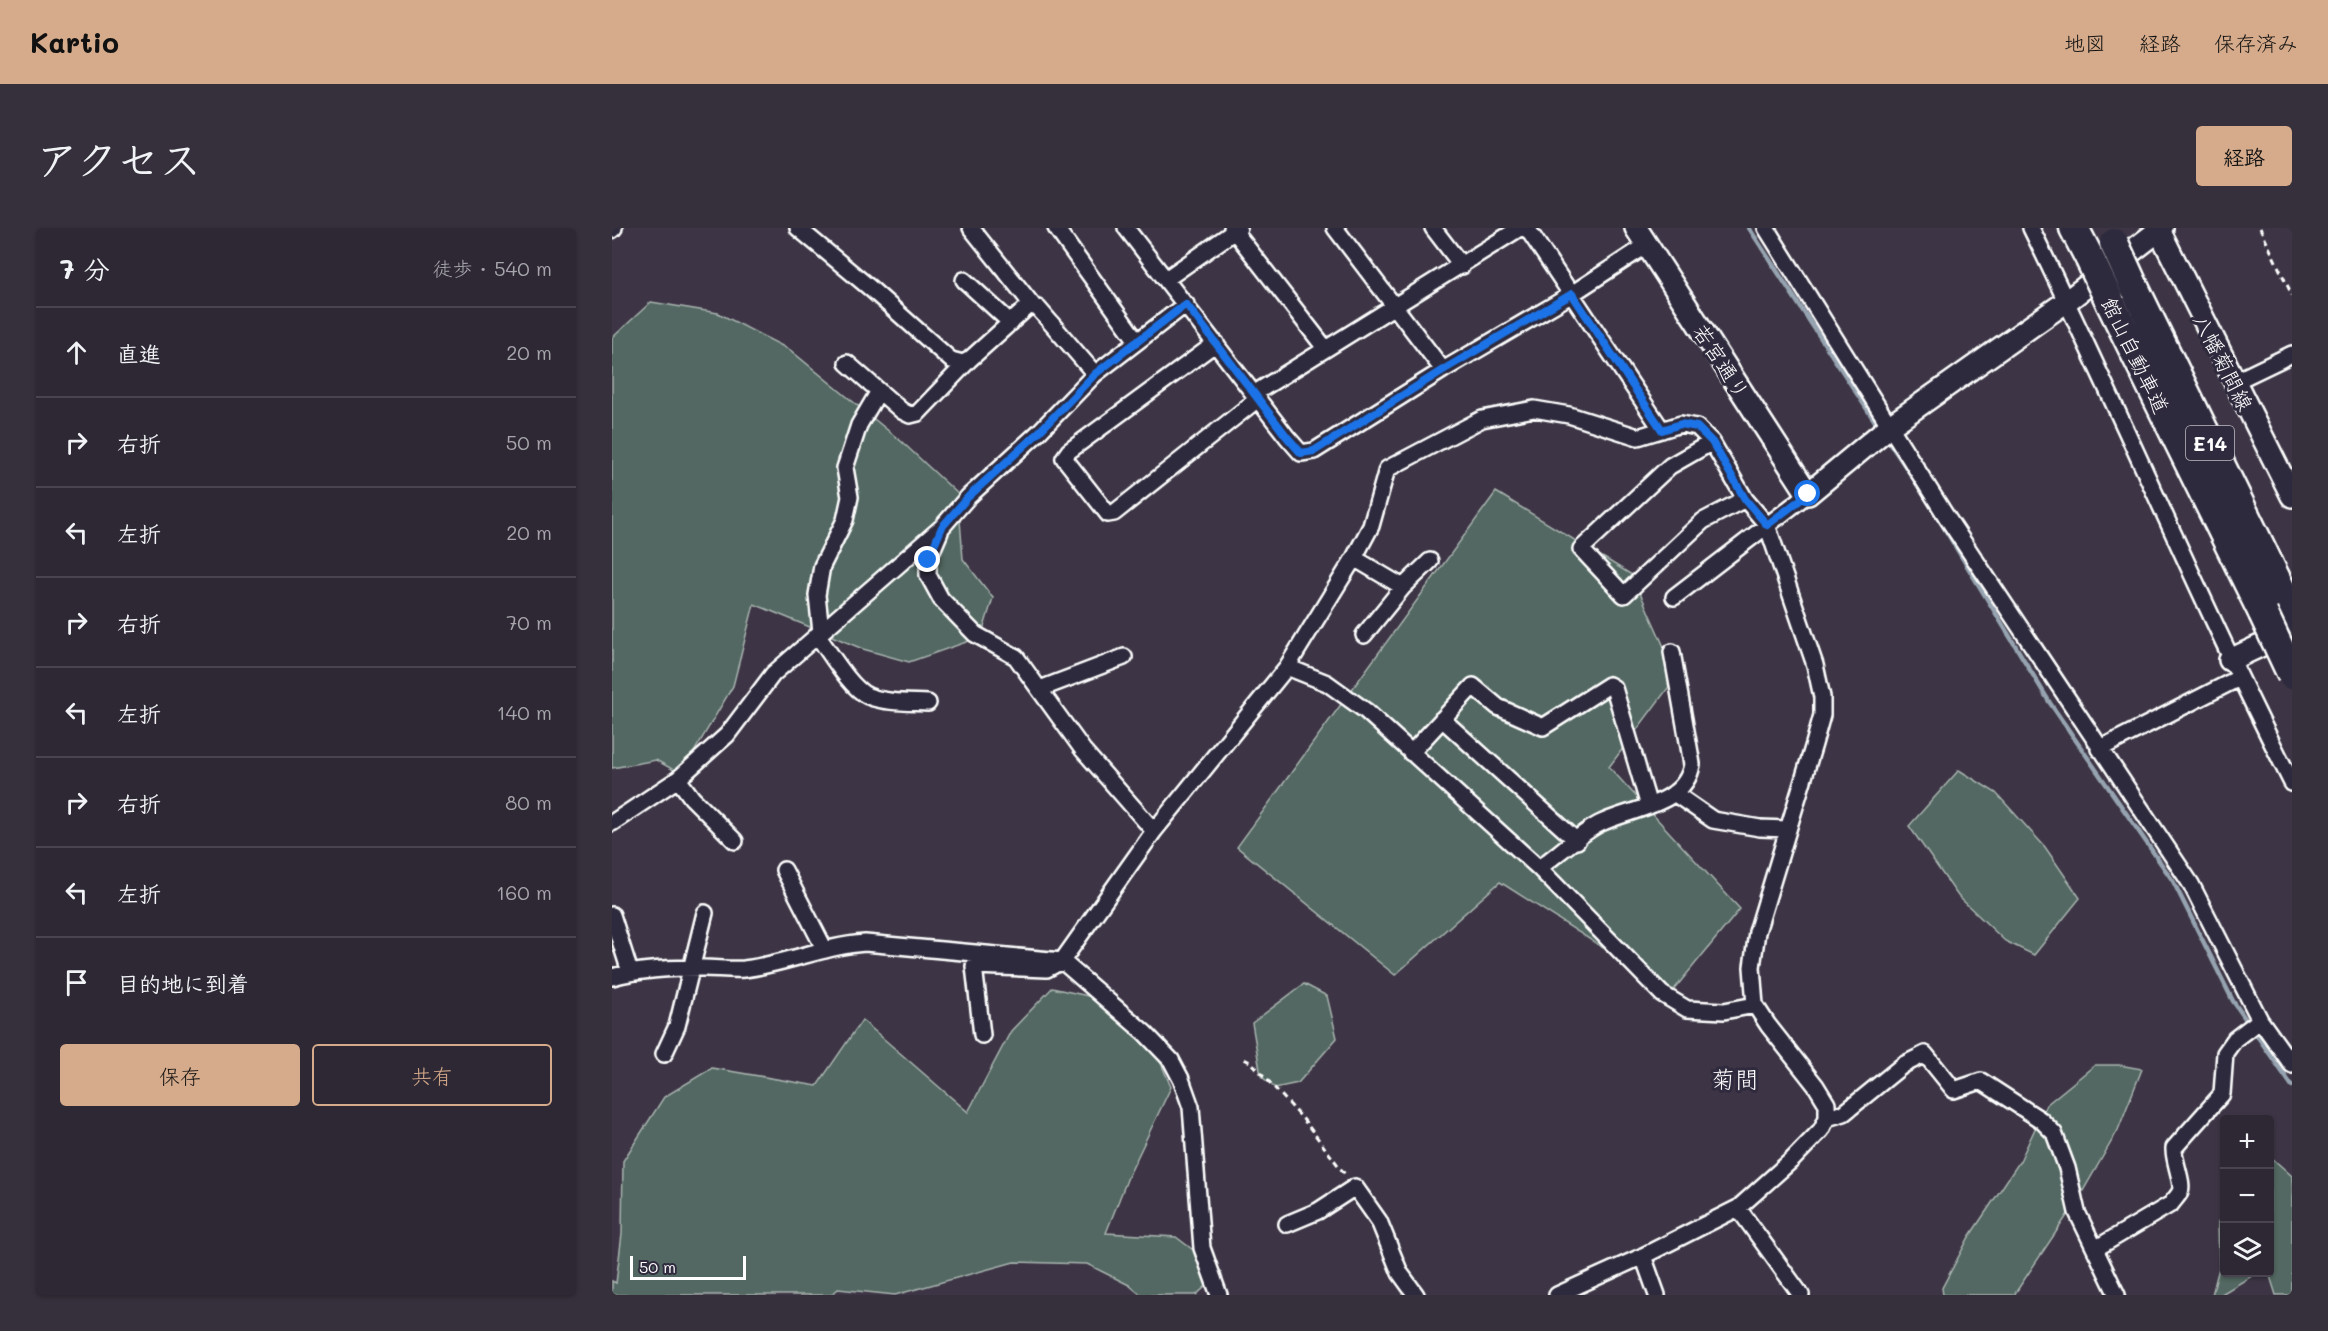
<!DOCTYPE html>
<html lang="ja">
<head>
<meta charset="utf-8">
<style>
	:root { --surface:#2e2834; --page:#36303c; --text:#f1f3f6; --muted:#a7a6ac; --line:#49444f; --accent:#d6ab8b }
	body { margin:0; font-family:Mali,"Klee One",sans-serif; background:var(--page); color:var(--text) }
	.controls { position:absolute; right:18px; bottom:18px; display:grid; overflow:hidden; border-radius:6px; box-shadow:0 2px 4px #0004 }
	.controls button { width:54px; height:54px; display:grid; place-items:center; padding:0; border:0; border-bottom:2px solid var(--line); background:var(--surface); color:var(--text); font:30px sans-serif }
	.scale { position:absolute; left:18px; bottom:15px; width:116px; box-sizing:border-box; padding-left:6px; border:3px solid #fff; border-top:0; font-size:16px; line-height:21px; white-space:nowrap; color:#fff; -webkit-text-stroke:4px #2f2a3d; paint-order:stroke }
	.stop { position:absolute; width:18px; height:18px; margin:-14px; border:4px solid #1a73e8; border-radius:50%; background:#fff }
	.stop.end { background:#1a73e8; border-color:#fff; box-shadow:0 2px 6px #0008 }
	.list { margin:0; padding:0; list-style:none }
	h2 { display:flex; justify-content:space-between; align-items:center; height:78px; margin:0; padding:0 24px; font-size:26px }
	h2 small { font-size:20px; font-weight:400; color:var(--muted) }
	.list li { display:grid; grid-template-columns:39px 1fr auto; gap:18px; align-items:center; box-sizing:border-box; height:90px; padding:0 24px; border-top:2px solid var(--line) }
	.list b { display:block; font-size:22px; white-space:nowrap }
	.list em { font-size:20px; font-style:normal; color:var(--muted) }
	.actions { display:flex; gap:12px; padding:18px 24px }
	.actions a { flex:1; padding:14px 0; border:2px solid var(--accent); border-radius:6px; text-align:center; font-size:21px; color:var(--accent) }
	.actions .main { background:var(--accent); color:#111 }
	.icon { flex:none; width:33px; height:33px; fill:none; stroke:currentColor; stroke-width:2; stroke-linecap:round; stroke-linejoin:round }
	.map { position:relative; flex:none; width:1680px; height:1067px; overflow:hidden; border-radius:6px }
	header { display:flex; align-items:center; gap:36px; box-sizing:border-box; height:84px; padding:0 30px; background:var(--accent); color:#111 }
	header strong { font-size:28px }
	nav { display:flex; gap:33px; margin-inline-start:auto; font-size:21px }
	.intro { display:flex; align-items:center; justify-content:space-between; box-sizing:border-box; height:144px; padding:0 36px }
	h1 { margin:0; font-size:42px }
	.button { padding:15px 27px; border-radius:6px; background:var(--accent); color:#111; font-size:21px; font-weight:700 }
	main { display:flex; gap:36px; padding:0 36px }
	aside { flex:1; background:var(--surface); border-radius:6px; box-shadow:0 2px 4px #0004 }
	.map>svg:first-child { display:block }
</style>
</head>
<body>
<header>
<strong>Kartio</strong>
<nav><a>地図</a><a>経路</a><a>保存済み</a></nav>
</header>
<div class="intro"><h1>アクセス</h1><a class="button">経路</a></div>
<main>
<aside>
<h2>7 分<small>徒歩 · 540 m</small></h2>
<ul class="list">
<li><svg class="icon" aria-label="ahead" viewBox="0 0 24 24"><path d="M12 20V5M6 11l6-6 6 6"/></svg><div><b>直進</b></div><em>20 m</em></li>
<li><svg class="icon" aria-label="right" viewBox="0 0 24 24"><path d="M7 20v-9h11M14 6l5 5-5 5"/></svg><div><b>右折</b></div><em>50 m</em></li>
<li><svg class="icon" aria-label="left" viewBox="0 0 24 24"><path d="M17 20v-9H6M10 6l-5 5 5 5"/></svg><div><b>左折</b></div><em>20 m</em></li>
<li><svg class="icon" aria-label="right" viewBox="0 0 24 24"><path d="M7 20v-9h11M14 6l5 5-5 5"/></svg><div><b>右折</b></div><em>70 m</em></li>
<li><svg class="icon" aria-label="left" viewBox="0 0 24 24"><path d="M17 20v-9H6M10 6l-5 5 5 5"/></svg><div><b>左折</b></div><em>140 m</em></li>
<li><svg class="icon" aria-label="right" viewBox="0 0 24 24"><path d="M7 20v-9h11M14 6l5 5-5 5"/></svg><div><b>右折</b></div><em>80 m</em></li>
<li><svg class="icon" aria-label="left" viewBox="0 0 24 24"><path d="M17 20v-9H6M10 6l-5 5 5 5"/></svg><div><b>左折</b></div><em>160 m</em></li>
<li><svg class="icon" aria-label="arrive" viewBox="0 0 24 24"><path d="M6 21V4h12l-3 4 3 4H6"/></svg><div><b>目的地に到着</b></div></li>
</ul>
<div class="actions"><a class="main">保存</a><a>共有</a></div>
</aside>
<div class="map">
<svg width="1680" height="1067" viewBox="0 0 1680 1067">
	<rect width="100%" height="100%" fill="#3d3545"/>
	<filter id="ink" filterUnits="userSpaceOnUse"><feTurbulence type="fractalNoise" baseFrequency=".0167" numOctaves="2"/><feDisplacementMap in="SourceGraphic" scale="12" xChannelSelector="R" yChannelSelector="G"/><feConvolveMatrix kernelMatrix="1 2 1 2 8 2 1 2 1" color-interpolation-filters="sRGB"/></filter>
	<g filter="url(#ink)">
		<!-- green -->
		<path fill="#536862" stroke="#a9b4b0" stroke-width="1.5" d="M39,74L106,85L178,122L290,214L346,266L351,331L381,370L369,409L297,434L251,421L142,376L121,458L69,546L44,532L0,540V110Z
			M884,264L1020,347L1065,448L997,539L1128,681L1060,764L888,654L783,747L625,619Z
			M1347,542L1384,565L1433,619L1468,670L1422,727L1393,713L1346,668L1297,598Z
			M692,756L715,768L725,810L686,855L663,860L649,848L640,795Z
			M440,760L494,772L537,807L559,859L516,949L494,1005L564,1009L610,1044L584,1067H529L517,1057L475,1036L402,1034L283,1067L226,1061L219,1067H0V1053L4,1055L10,1006L11,933L52,869L100,840L205,858L250,792L356,884L399,803Z
			M1483,837H1507L1530,841L1506,902L1468,968L1402,1067H1331L1330,1060L1357,1009L1408,933L1434,877Z
			M1660,930L1680,948V1067H1664L1657,1045L1658,933Z
			M1612,986V1044L1645,1045L1608,1067H1600L1607,1040L1606,994Z"/>
		<g fill="none" stroke-linecap="round" stroke-linejoin="round">
			<!-- stream -->
			<path stroke="#96a3b0" stroke-width="4.5" d="M1137,0L1266,198
				M1273,208L1311,265L1438,475L1561,653L1621,773L1680,858"/>
			<defs>
				<path id="street" d="M186,0L258,60L339,132L351,135L357,132L418,77L426,80L483,146
					M359,0L422,79
					M444,0L525,113
					M514,0L675,209L689,225L702,223L831,142L952,71L1035,17
					M620,0L713,120
					M723,0L831,142
					M821,0L850,38
					M915,0L1050,202
					M1154,0L1334,288L1579,656L1648,792L1680,837
					M1419,0C1509,184 1588,373 1680,555
					M0,2L2,0
					M554,51L627,0
					M352,52L399,95
					M604,115L457,223L452,230L496,286L502,285L647,170
					M235,135L290,183L298,187L306,185L357,132
					M1622,154L1680,126
					M643,165L908,0
					M1100,214L1058,238L969,321L1012,367L1091,293L1133,271
					M328,304L316,332V347L329,371L363,406L404,429L471,522L542,603
					M742,330L791,359
					M1062,369L1196,266
					M209,404L205,367L210,338L233,292L238,269L233,240L247,197L267,163
					M205,407C217,423 238,460 256,468C273,475 297,474 316,475
					M752,407L791,359L818,333
					M675,439L715,455L754,483L927,640L1050,766L1075,781L1112,783L1143,777
					M428,461L512,429
					M830,491L965,613
					M1487,521L1627,450
					M799,525L861,458L886,479L931,499L997,457L1002,460L1037,578
					M66,551L80,570L123,613
					M1062,565L1101,592L1148,600L1176,601
					M0,595L66,551L115,507L161,446L330,299L356,269L427,204L483,146L574,76
					M927,640C945,627 968,606 987,596C1018,580 1074,578 1080,536L1060,424
					M172,642L213,722
					M0,687L18,744
					M0,749C29,741 60,740 91,740C104,740 119,742 132,741C173,736 212,718 253,715L450,733L533,805L559,832L569,851L579,879L590,1020L607,1067
					M370,807L362,738L435,741L450,733L542,603L675,439L742,330L759,298L775,241L870,191L922,181L957,187L1026,209L1069,196L1085,199L1100,214L1133,271L1155,297L1203,437L1210,469V487L1202,516L1145,704L1140,739L1143,777L1156,797L1204,858L1215,876V890L1209,902L1181,931L1126,980L1031,1028L945,1067
					M52,826L65,798L93,685
					M1215,890L1232,885L1291,837L1313,826L1342,862L1369,853L1429,892L1442,905L1455,940L1465,984L1505,1067
					M1126,980L1189,1067
					M675,996L706,983L743,959L767,993L788,1045L804,1067
					M1483,1021L1559,976C1561,973 1566,968 1568,964C1572,955 1561,932 1562,920L1610,866L1613,825L1623,811L1648,792
					M1031,1028L1045,1067"/>
				<path id="secondary" d="M1024,0L1196,266L1278,198L1455,73L1550,0
					M1546,0L1680,268
					M1618,432L1680,403"/>
				<path id="highway" d="M1462,0L1478,31
					M1522,59L1680,384
					M1499,76L1651,385"/>
			</defs>
			<!-- street casing -->
			<use href="#street" stroke="#fff" stroke-width="20"/>
			<!-- secondary casing -->
			<use href="#secondary" stroke="#fff" stroke-width="26"/>
			<!-- highway casing -->
			<use href="#highway" stroke="#fff" stroke-width="33"/>
			<!-- path -->
			<path stroke="#fff" stroke-width="3" stroke-dasharray="6 4.5" stroke-linecap="butt" d="M1648,0L1680,67
				M632,831L640,835L691,891L735,949"/>
			<!-- street -->
			<use href="#street" stroke="#2f2a3d" stroke-width="15"/>
			<!-- secondary -->
			<use href="#secondary" stroke="#2f2a3d" stroke-width="21"/>
			<!-- highway -->
			<use href="#highway" stroke="#2f2a3d" stroke-width="28"/>
			<defs>
				<path id="highway-bridge" d="M1502,15L1522,59
					M1478,31L1499,76
					M1651,385L1680,447"/>
			</defs>
			<!-- highway-bridge casing -->
			<use href="#highway-bridge" stroke="#fff" stroke-width="33" stroke-linecap="butt"/>
			<!-- highway-bridge -->
			<use href="#highway-bridge" stroke="#2f2a3d" stroke-width="28"/>
		</g>
	</g>
	<g fill="none" stroke-linecap="round" stroke-linejoin="round" filter="url(#ink)">
		<!-- route -->
		<path stroke="#1a73e8" stroke-width="8" d="M316,332L330,299L356,269L427,204L483,146L574,76L675,209L689,225L702,223L831,142L960,66L1050,202L1069,196L1085,199L1100,214L1133,271L1155,297L1196,266"/>
	</g>
	<g text-anchor="middle" dominant-baseline="central" stroke-width="6" stroke-linejoin="round" paint-order="stroke">
		<!-- shield labels -->
		<rect fill="#2f2a3d" stroke="#c1bfc5" stroke-width="1.5" x="1574" y="198" width="48" height="34" rx="4.5"/>
		<g font-size="20" font-weight="bold" fill="#fff">
			<text x="1598" y="215">E14</text>
		</g>
		<!-- street labels -->
		<g font-size="21" fill="#fff" stroke="#2f2a3d">
			<text transform="translate(1524 127) rotate(64)">館山自動車道</text>
			<text transform="translate(1110 133) rotate(57)">若宮通り</text>
			<text transform="translate(1612 134) rotate(63)">八幡菊間線</text>
		</g>
		<!-- quarter labels -->
		<g font-size="24" fill="#fff" stroke="#2f2a3d">
			<text x="1123" y="850">菊間</text>
		</g>
	</g>
</svg>
<div class="controls">
<button>+</button>
<button>−</button>
<button><svg class="icon" aria-label="layers" viewBox="0 0 24 24"><path d="M12 4l9 5-9 5-9-5zM3 14l9 5 9-5"/></svg></button>
</div>
<div class="scale">50 m</div>
<div class="stop" style="left:1196px;top:266px"></div>
<div class="stop end" style="left:316px;top:332px"></div>
</div>
</main>
</body>
</html>
